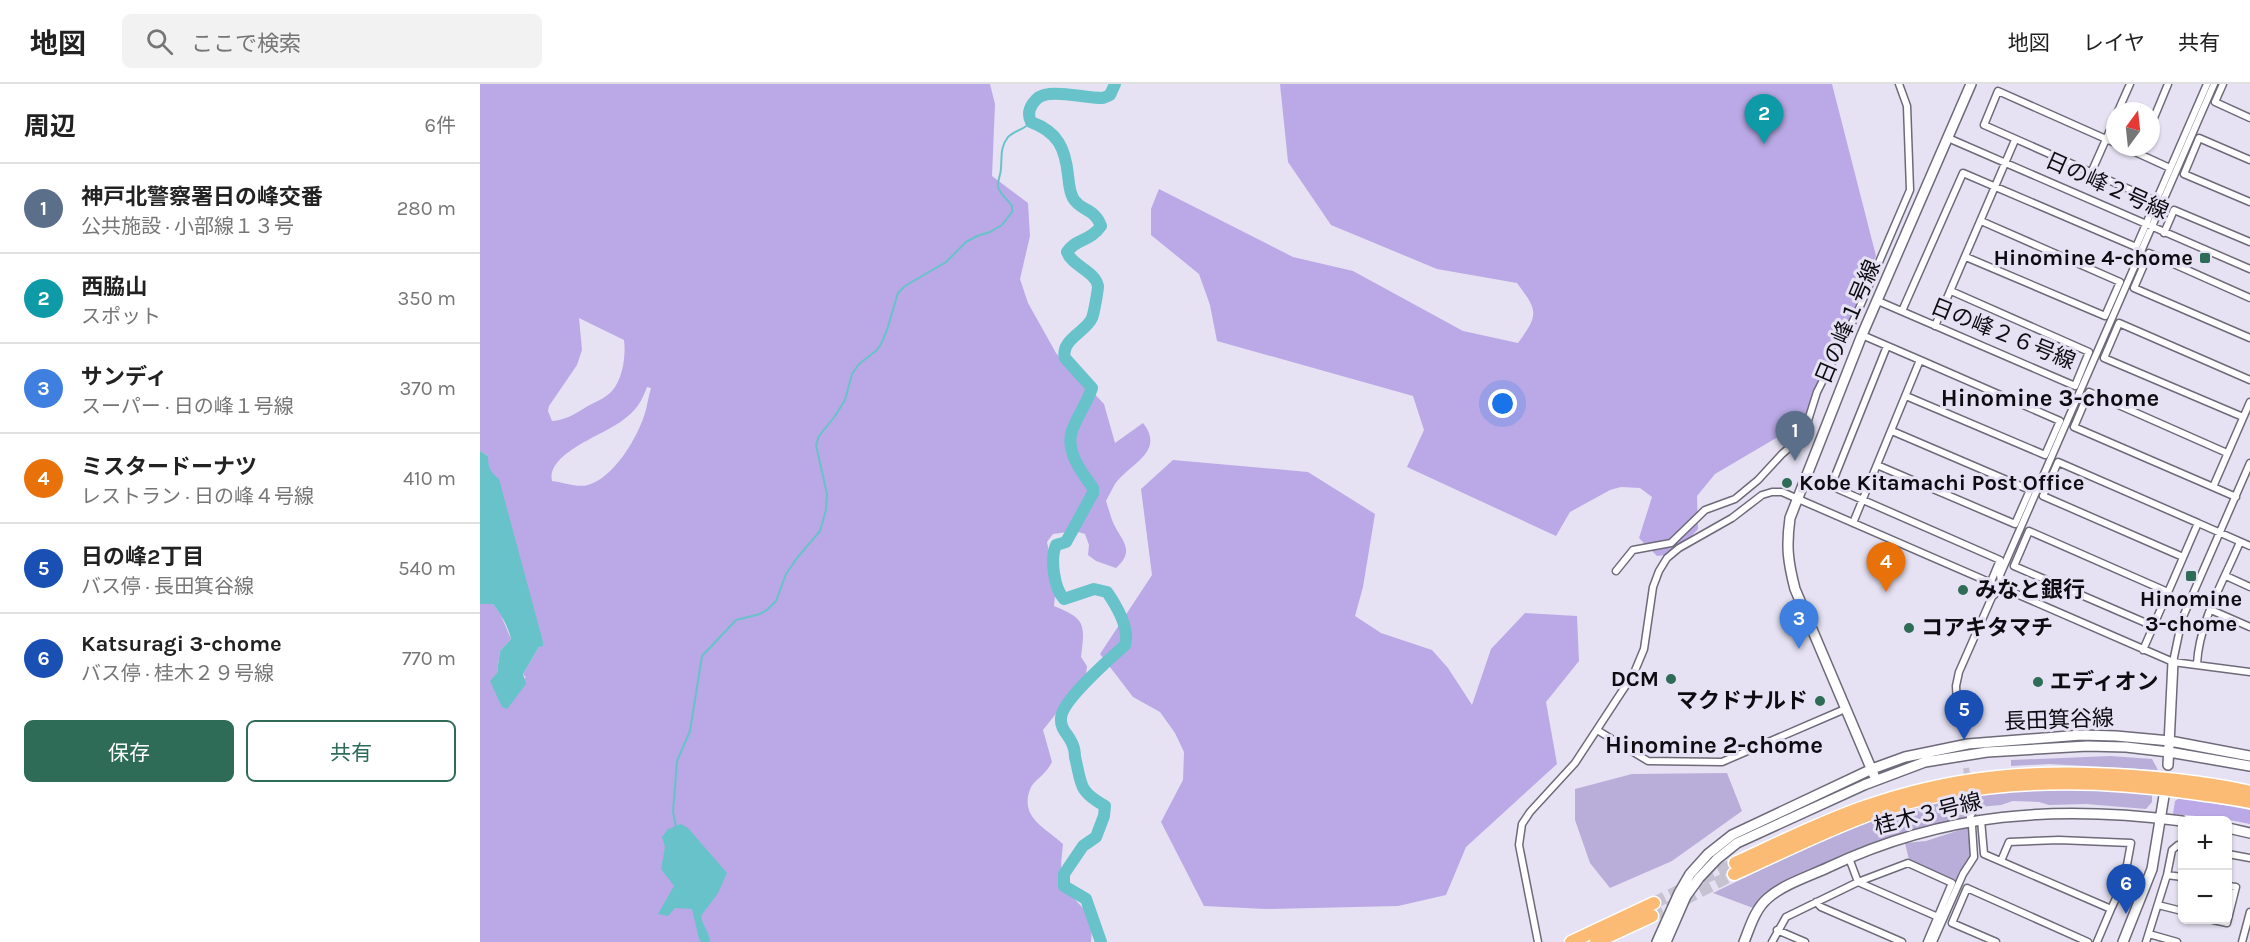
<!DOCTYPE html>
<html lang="ja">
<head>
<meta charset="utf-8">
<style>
	:root { --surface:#fff; --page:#f2f2f2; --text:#222; --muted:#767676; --line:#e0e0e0; --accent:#2f6c57 }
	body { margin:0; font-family:Karla,"Noto Sans JP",sans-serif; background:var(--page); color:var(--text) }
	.controls { position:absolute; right:18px; bottom:18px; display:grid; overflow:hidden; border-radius:9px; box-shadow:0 2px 4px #0004 }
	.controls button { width:54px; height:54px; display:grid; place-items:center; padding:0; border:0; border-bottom:2px solid var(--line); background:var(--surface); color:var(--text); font:30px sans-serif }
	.compass { position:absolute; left:1626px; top:18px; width:54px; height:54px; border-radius:50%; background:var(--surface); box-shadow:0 2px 4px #0004; rotate:15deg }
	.you { position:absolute; left:1023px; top:320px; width:21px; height:21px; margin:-15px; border:4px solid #fff; border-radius:50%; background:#1a73e8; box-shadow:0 0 0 9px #1a73e833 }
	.badge { display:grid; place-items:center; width:39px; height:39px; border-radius:50%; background:var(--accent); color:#fff; font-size:20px; font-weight:700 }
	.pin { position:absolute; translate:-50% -50px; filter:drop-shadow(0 2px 3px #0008) }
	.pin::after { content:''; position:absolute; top:32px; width:21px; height:18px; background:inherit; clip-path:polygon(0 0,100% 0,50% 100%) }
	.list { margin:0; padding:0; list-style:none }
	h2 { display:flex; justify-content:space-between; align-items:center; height:78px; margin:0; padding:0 24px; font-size:26px }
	h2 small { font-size:20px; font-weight:400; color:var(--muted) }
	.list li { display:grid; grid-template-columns:39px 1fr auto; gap:18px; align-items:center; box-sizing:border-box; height:90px; padding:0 24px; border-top:2px solid var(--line) }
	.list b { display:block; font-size:22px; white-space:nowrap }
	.list p { margin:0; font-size:20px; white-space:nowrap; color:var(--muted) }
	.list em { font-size:20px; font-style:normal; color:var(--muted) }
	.actions { display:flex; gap:12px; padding:18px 24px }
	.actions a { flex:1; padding:14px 0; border:2px solid var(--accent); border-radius:9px; text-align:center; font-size:21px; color:var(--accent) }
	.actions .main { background:var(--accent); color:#fff }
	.icon { flex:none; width:33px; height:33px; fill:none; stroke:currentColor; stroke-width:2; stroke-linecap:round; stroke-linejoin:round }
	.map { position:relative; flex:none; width:1770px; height:858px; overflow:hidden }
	header { display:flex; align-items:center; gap:36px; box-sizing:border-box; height:84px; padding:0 30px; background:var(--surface); border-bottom:2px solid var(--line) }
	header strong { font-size:28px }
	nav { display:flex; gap:33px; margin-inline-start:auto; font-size:21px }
	.search { width:420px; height:54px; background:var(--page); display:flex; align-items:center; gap:15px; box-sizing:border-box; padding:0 21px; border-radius:9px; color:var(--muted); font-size:22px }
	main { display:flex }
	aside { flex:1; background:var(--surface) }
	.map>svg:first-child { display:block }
</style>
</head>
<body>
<header>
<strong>地図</strong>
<div class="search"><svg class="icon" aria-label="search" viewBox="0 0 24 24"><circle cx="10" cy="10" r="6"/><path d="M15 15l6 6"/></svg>ここで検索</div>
<nav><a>地図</a><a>レイヤ</a><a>共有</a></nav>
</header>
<main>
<aside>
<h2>周辺<small>6件</small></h2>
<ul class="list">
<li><span class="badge" style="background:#5c6f8a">1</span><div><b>神戸北警察署日の峰交番</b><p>公共施設 · 小部線１３号</p></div><em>280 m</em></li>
<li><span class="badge" style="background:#0f9aa8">2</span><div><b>西脇山</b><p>スポット</p></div><em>350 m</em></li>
<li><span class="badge" style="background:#3f7fe0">3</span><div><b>サンディ</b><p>スーパー · 日の峰１号線</p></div><em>370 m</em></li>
<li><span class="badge" style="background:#e8710a">4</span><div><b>ミスタードーナツ</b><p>レストラン · 日の峰４号線</p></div><em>410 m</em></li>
<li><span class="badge" style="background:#1a4fb4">5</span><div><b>日の峰2丁目</b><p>バス停 · 長田箕谷線</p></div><em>540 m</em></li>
<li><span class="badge" style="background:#1a4fb4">6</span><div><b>Katsuragi 3-chome</b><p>バス停 · 桂木２９号線</p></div><em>770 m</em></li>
</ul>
<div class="actions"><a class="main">保存</a><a>共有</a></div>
</aside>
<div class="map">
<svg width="1770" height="858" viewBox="0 0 1770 858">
	<rect width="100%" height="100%" fill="#e6e2f3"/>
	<!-- green -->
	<path fill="#b9aed9" d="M1630,672L1672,675L1678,686L1569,680L1531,682V676Z
		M1247,689L1262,727L1192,777L1130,804L1110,779L1095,736V705L1152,690Z
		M1596,705L1672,709V718L1666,725L1606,720L1569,721L1559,718L1533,717L1521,721L1499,723L1498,711L1526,708Z
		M1486,711L1489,732C1438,743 1391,760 1344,781C1317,793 1292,802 1273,824L1233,809L1357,749L1415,728Z
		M1489,743L1491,774L1485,786L1479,787L1476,796L1429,776L1425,759L1446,757Z"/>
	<!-- forest -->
	<path fill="#baa9e6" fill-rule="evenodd" d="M0,0H510L515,20L512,92L548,119L550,152L540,195L548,219L576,269L624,320L635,359L663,339C686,368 649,380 635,400C632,405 629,411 626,417C628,423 630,430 632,436C640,456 657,465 636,484L616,477L608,471L609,461L605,450L595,447L573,450L567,458L576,502L574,522C606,535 605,540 601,573L607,582L606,592L563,646L572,678C567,689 554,697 551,703C538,733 565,743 583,760C582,773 579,786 584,799C596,825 615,822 611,858H0V520H13L20,529L31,555L20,567L17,589L15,594H46L43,590L59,563L12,389L8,383V372L0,367ZM99,234L144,256C146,271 143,295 132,307C125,315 112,319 103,325C93,331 85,336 72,337L68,327L69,322L97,281L102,266ZM167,303L171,304C168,314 167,325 163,335C155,357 133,394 108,401C98,404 82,398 72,397C66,369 126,350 143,336C156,327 162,317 167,303Z
		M800,0H1352L1396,172L1332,333L1235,390L1217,412L1218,445L1195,470L1177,472L1159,454L1172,413L1160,404L1141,403L1130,406L1090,428L1076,452L927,383L944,346L933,312L737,257L730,221L719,190L671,151V125L679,105L813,173L873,187L983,247L1038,259C1059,230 1058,227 1037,199L957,185L851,141L808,78Z
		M693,376L828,388L895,430L883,503L875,532L901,549L952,566L968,584L992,621L1011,565L1045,529L1097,532L1099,577L1066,618L1077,680L986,763L966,811L918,822L786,825L724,822L681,738L703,696L704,668L695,649L680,628L653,613L620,570L672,491L661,405Z
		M1701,713L1770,726V740L1740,734L1693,730L1695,717Z"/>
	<!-- water -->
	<path fill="#67c2ca" d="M0,367L8,372C8,383 10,388 19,395L63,558V562L59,563L43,590L46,600L27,625L22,623L10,597L17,589L20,567L31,555C28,542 21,530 13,520H0Z
		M201,740L208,744L247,789L238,809L221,832C222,841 230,849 230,858H221L219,855L212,825L195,824L188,832L178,830L194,802L181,785L185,763L182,753L188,745Z"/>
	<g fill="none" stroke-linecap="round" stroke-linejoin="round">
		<!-- stream -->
		<path stroke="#67c2ca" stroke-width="2" d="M196,743L193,728L197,677L210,647L222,572L256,536L280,530L288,525L296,517L306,490L317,474L340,447L346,426L347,410L336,361L339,352L355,332L365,316L372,290L379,280L397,266L401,260L407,246L418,209L425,202L466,178L486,158L497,152L510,148L522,141L532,128V122C528,116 520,110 518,103C517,97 521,91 521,84C522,73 520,63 528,53C535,46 546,45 551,38"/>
		<!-- river -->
		<path stroke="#67c2ca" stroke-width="12" d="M621,858L606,815L584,802V790L603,762L616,753L624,732L625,722C598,707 602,701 595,673C595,669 594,663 592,659C588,650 580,645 581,634C582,616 631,574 645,561C650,544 636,521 627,508L614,505L584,515C574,504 570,475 576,461L586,458L613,409V404C602,389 585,367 592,347C597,332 607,319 612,304L585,274C580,256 606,248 612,234C614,229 618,206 618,202C615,187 592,182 587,168C595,155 611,157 621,142C615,124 600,127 593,114C589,107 589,98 588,91C585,64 578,48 551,38C545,26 555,11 569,10C586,8 605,14 623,14L630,11L635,0"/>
		<!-- street-tunnel -->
		<path stroke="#c6c2d1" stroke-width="6" stroke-dasharray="6 3" stroke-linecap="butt" d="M1486,684L1488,697"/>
		<!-- highway-tunnel -->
		<path stroke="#c6c2d1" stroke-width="12" stroke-dasharray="12 6" stroke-linecap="butt" d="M1174,819L1255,779
			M1172,832L1254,790"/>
		<defs>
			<path id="street" d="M1743,0L1735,18L1770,34
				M1638,27L1650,0
				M1671,41L1688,0
				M1468,54L1770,185
				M1635,59L1518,7L1504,41L1676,117
				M1644,63L1690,84
				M1770,76L1719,54L1704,90L1770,118
				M1611,89L1635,35
				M1684,149L1694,126L1770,158
				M1486,173L1625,232L1640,198L1501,137
				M1770,214L1669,169L1654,204L1770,254
				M1398,217L1595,302L1609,268L1471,207
				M1422,227L1483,89L1656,163L1727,0
				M1455,242L1535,56
				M1407,262L1351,402L1520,476L1510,500
				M1426,312L1565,371L1580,337L1440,276
				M1763,333L1624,274L1639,239L1770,296
				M1397,381L1535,440L1550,406L1412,347
				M1733,403L1594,343L1609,308L1747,369
				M1756,413L1733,403L1770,318
				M1373,439L1440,276L1382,251
				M1703,473L1563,412L1578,378L1718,439
				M1136,487L1153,466L1191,459L1225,426L1255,415L1278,396L1302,370L1317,357L1325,346L1337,308L1378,227L1430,106L1427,22L1419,0
				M1746,492L1770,503
				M1521,498L1520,491L1734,0
				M1731,526L1770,543
				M1673,542L1534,482L1549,447L1688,508
				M1663,566L1718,439L1770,462
				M1693,578L1702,535L1770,379
				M1717,580C1719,538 1744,496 1760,458
				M1478,638L1476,602L1479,588L1512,513L1516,509
				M1117,646L1168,677L1242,678L1365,625
				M1490,712L1493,727L1490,733
				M1501,736L1504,770L1631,825L1617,858
				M1748,770L1770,774
				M1521,777L1529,758L1579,756L1651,759L1644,797L1631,825
				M1687,791L1702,793
				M1378,798L1428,779L1472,799L1447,858
				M1378,798L1458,833
				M1336,818L1341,823L1422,858
				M1678,821L1702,827
				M1733,836L1747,839L1756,803L1748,802
				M1297,846L1325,858
				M1669,850L1697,858
				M1058,858L1039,761L1042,740L1050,728L1095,679L1154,589L1164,565L1173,503L1179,487L1187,474L1199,464L1252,434L1282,411L1292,408H1302L1693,578L1770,588
				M1292,858L1306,833L1378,798L1369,774
				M1453,858L1483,790L1494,773L1492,742
				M1516,858L1472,839L1487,804L1608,858
				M1666,858L1687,791L1692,766L1698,761L1702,762
				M1762,858L1770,828"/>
			<path id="secondary" d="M1688,681L1693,578
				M1396,696L1315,505C1308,478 1306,463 1310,434L1382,251L1491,0
				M1748,744L1770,749
				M1177,858L1199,809L1210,790L1228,770L1252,751L1392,685L1425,673L1488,660L1601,651L1636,652L1690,657L1770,672
				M1186,858L1206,812L1219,794L1237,775L1257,759L1384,701L1445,678L1507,668L1607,662L1646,663L1689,668L1770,682
				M1264,858C1270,843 1275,825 1288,814C1304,800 1330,792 1349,783C1466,728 1576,721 1702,737
				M1643,858L1672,785L1684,712"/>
			<path id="highway" d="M1255,779C1297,760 1340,738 1384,723C1474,691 1559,685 1653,692C1692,695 1732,699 1770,708
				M1254,790C1299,770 1342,748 1388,731C1492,694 1603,693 1712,709C1731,712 1751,714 1770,718
				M1091,858L1174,819
				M1116,858L1172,832"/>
		</defs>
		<!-- street casing -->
		<use href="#street" stroke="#6e6a79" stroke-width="9"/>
		<!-- secondary casing -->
		<use href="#secondary" stroke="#6e6a79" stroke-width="12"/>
		<!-- highway casing -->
		<use href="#highway" stroke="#fff" stroke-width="15"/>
		<!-- street -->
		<use href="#street" stroke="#fff" stroke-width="6"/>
		<!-- secondary -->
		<use href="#secondary" stroke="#fff" stroke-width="9"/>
		<!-- highway -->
		<use href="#highway" stroke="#fcbb75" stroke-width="12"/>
	</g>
	<!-- markers -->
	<g fill="#2f6c57" stroke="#e6e2f3" stroke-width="2">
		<rect x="1719" y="168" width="12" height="12" rx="3"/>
		<circle cx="1307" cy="399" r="6"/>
		<rect x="1705" y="486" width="12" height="12" rx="3"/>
		<circle cx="1483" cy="506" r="6"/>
		<circle cx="1429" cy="544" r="6"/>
		<circle cx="1191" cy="595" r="6"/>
		<circle cx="1558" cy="598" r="6"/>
		<circle cx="1340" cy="617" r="6"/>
	</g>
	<g text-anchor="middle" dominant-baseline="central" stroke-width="6" stroke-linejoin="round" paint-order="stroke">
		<!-- street labels -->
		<g font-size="22" fill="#0e0c12" stroke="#e6e2f3">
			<text transform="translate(1627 102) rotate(24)">日の峰２号線</text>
			<text transform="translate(1368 238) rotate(-67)">日の峰１号線</text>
			<text transform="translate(1523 250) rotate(22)">日の峰２６号線</text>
			<text transform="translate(1579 636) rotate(-2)">長田箕谷線</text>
			<text transform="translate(1448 730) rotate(-14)">桂木３号線</text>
		</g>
		<!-- poi labels -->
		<g font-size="22" font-weight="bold" fill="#0e0c12" stroke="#e6e2f3" text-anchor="start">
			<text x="1713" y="174" text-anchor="end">Hinomine 4-chome</text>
			<text x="1319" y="399">Kobe Kitamachi Post Office</text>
			<text x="1495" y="506">みなと銀行</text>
			<text x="1711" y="515" text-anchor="middle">Hinomine<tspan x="1711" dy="25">3-chome</tspan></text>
			<text x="1441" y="544">コアキタマチ</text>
			<text x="1179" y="595" text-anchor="end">DCM</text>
			<text x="1570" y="598">エディオン</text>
			<text x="1328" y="617" text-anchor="end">マクドナルド</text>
		</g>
		<!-- neighbourhood labels -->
		<g font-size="24" font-weight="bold" fill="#0e0c12" stroke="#e6e2f3">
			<text x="1570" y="314">Hinomine 3-chome</text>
			<text x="1234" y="661">Hinomine 2-chome</text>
		</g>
	</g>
</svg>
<div class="controls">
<button>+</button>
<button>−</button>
</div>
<svg class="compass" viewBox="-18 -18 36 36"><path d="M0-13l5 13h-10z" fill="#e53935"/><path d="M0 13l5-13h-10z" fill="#767676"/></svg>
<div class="you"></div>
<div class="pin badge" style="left:1315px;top:377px;background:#5c6f8a">1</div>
<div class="pin badge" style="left:1284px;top:60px;background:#0f9aa8">2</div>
<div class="pin badge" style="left:1319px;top:565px;background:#3f7fe0">3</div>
<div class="pin badge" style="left:1406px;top:508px;background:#e8710a">4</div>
<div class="pin badge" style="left:1484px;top:656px;background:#1a4fb4">5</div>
<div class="pin badge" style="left:1646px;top:830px;background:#1a4fb4">6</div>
</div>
</main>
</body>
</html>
